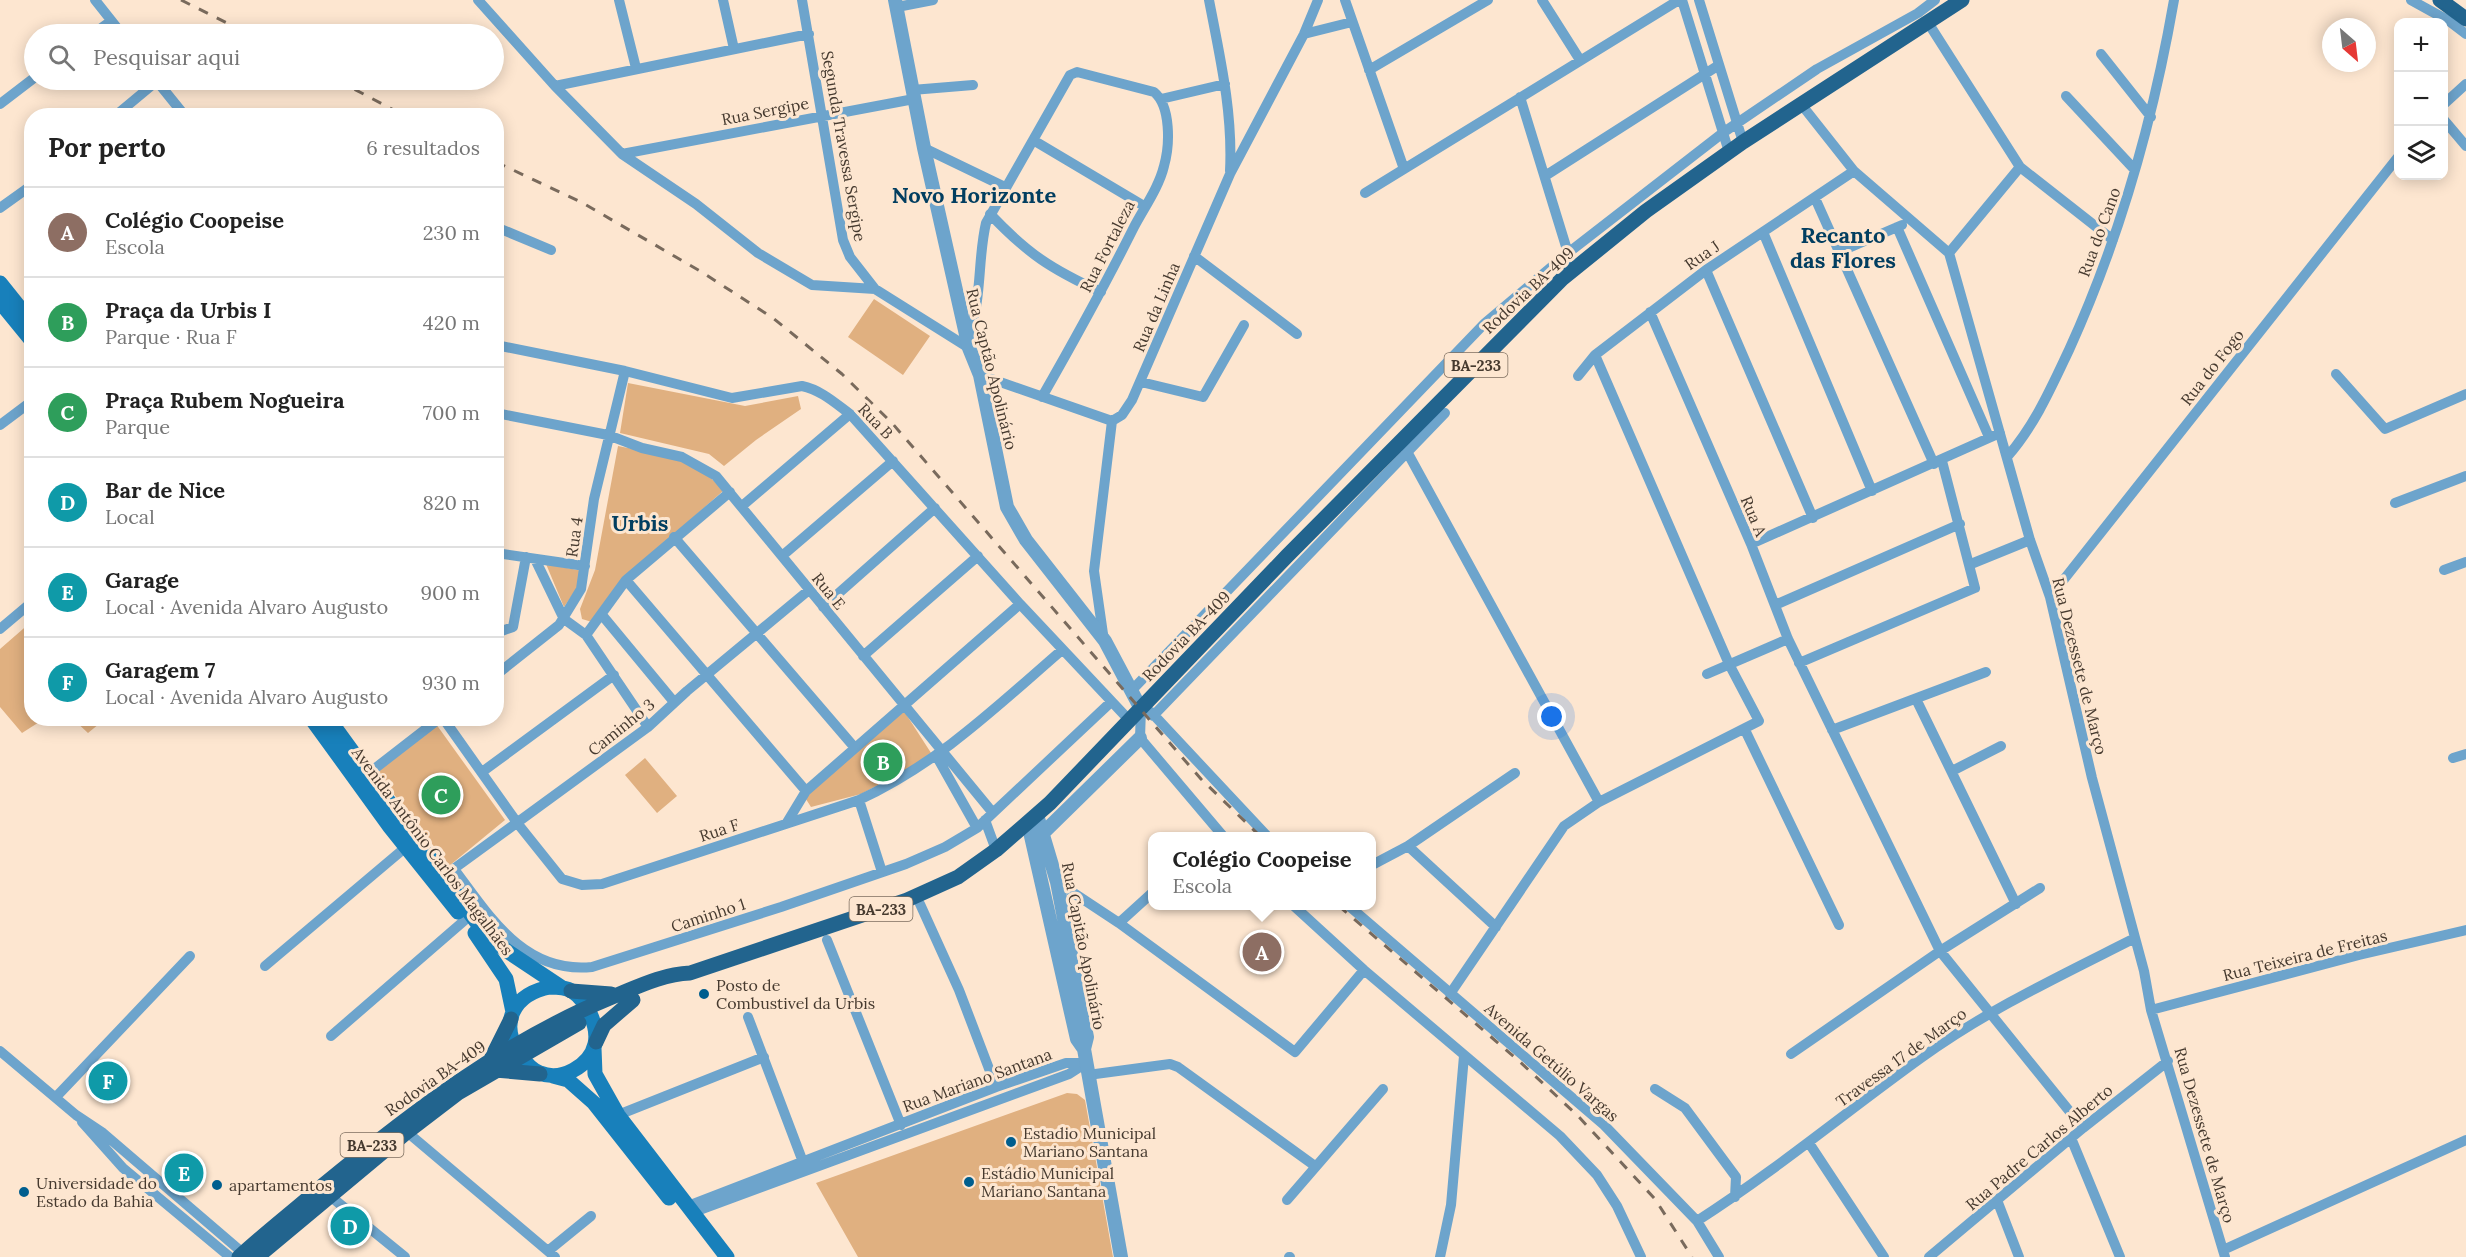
<!DOCTYPE html>
<html lang="pt">
<head>
<meta charset="utf-8">
<style>
	:root { --surface:#fff; --page:#f2f2f2; --text:#222; --muted:#767676; --line:#e0e0e0; --accent:#005e8e }
	body { margin:0; font-family:Lora,serif; background:var(--page); color:var(--text) }
	.controls { position:absolute; right:18px; top:18px; display:grid; overflow:hidden; border-radius:12px; box-shadow:0 3px 15px #0003 }
	.controls button { width:54px; height:54px; display:grid; place-items:center; padding:0; border:0; border-bottom:2px solid var(--line); background:var(--surface); color:var(--text); font:30px sans-serif }
	.compass { position:absolute; left:2322px; top:18px; width:54px; height:54px; border-radius:50%; background:var(--surface); box-shadow:0 3px 15px #0003; rotate:152deg }
	.you { position:absolute; left:1552px; top:717px; width:21px; height:21px; margin:-15px; border:4px solid #fff; border-radius:50%; background:#1a73e8; box-shadow:0 0 0 9px #1a73e833 }
	.badge { display:grid; place-items:center; width:39px; height:39px; border-radius:50%; background:var(--accent); color:#fff; font-size:20px; font-weight:700 }
	.pin { position:absolute; translate:-50% -50%; border:3px solid #fff; box-shadow:0 2px 6px #0006 }
	.popup { position:absolute; left:1148px; top:832px; width:228px; height:78px; box-sizing:border-box; display:grid; place-content:center; border-radius:12px; background:var(--surface); filter:drop-shadow(0 2px 4px #0005); font-size:20px; white-space:nowrap; color:var(--muted) }
	.popup b { font-size:22px; color:var(--text) }
	.popup::after { content:''; position:absolute; left:50%; top:100%; margin-left:-12px; border:12px solid transparent; border-top-color:var(--surface) }
	.list { margin:0; padding:0; list-style:none }
	h2 { display:flex; justify-content:space-between; align-items:center; height:78px; margin:0; padding:0 24px; font-size:26px }
	h2 small { font-size:20px; font-weight:400; color:var(--muted) }
	.list li { display:grid; grid-template-columns:39px 1fr auto; gap:18px; align-items:center; box-sizing:border-box; height:90px; padding:0 24px; border-top:2px solid var(--line) }
	.list b { display:block; font-size:22px; white-space:nowrap }
	.list p { margin:0; font-size:20px; white-space:nowrap; color:var(--muted) }
	.list em { font-size:20px; font-style:normal; color:var(--muted) }
	.icon { flex:none; width:33px; height:33px; fill:none; stroke:currentColor; stroke-width:2; stroke-linecap:round; stroke-linejoin:round }
	.map { position:relative; flex:none; width:2466px; height:1257px; overflow:hidden }
	.search { position:absolute; background:var(--surface); box-shadow:0 3px 15px #0003; left:24px; top:24px; width:480px; height:66px; display:flex; align-items:center; gap:15px; box-sizing:border-box; padding:0 21px; border-radius:33px; color:var(--muted); font-size:22px }
	.panel { position:absolute; background:var(--surface); box-shadow:0 3px 15px #0003; left:24px; top:108px; width:480px; height:618px; border-radius:24px }
	.map>svg:first-child { display:block }
</style>
</head>
<body>
<div class="map">
<svg width="2466" height="1257" viewBox="0 0 2466 1257">
	<rect width="100%" height="100%" fill="#fde6d0"/>
	<!-- green -->
	<path fill="#e0b080" d="M874,299L930,336L903,375L848,337Z
		M628,383L745,406L798,396L801,409L756,440L724,466L709,454L620,433Z
		M618,446C658,454 697,457 723,491L628,575L592,622L582,619L580,609L595,570Z
		M546,564L588,572L564,607Z
		M31,622L32,718L44,719L22,733L0,707V649Z
		M904,711L933,756L861,794L811,807L804,796Z
		M73,719H105L88,733Z
		M436,724L505,820L449,866L376,771Z
		M645,758L677,796L657,813L625,775Z
		M1067,1093L1077,1094L1085,1100L1113,1257H858L816,1183Z"/>
	<g fill="none" stroke-linecap="round" stroke-linejoin="round">
		<!-- minor -->
		<path stroke="#6da4cc" stroke-width="10" d="M95,0L122,34
			M478,0L555,86L622,154L696,204L758,253L812,285L875,289L969,348
			M619,0L636,68
			M723,0L734,49
			M802,0L843,240L850,257L875,289
			M1209,0C1220,57 1233,113 1230,171
			M1345,0L1404,169
			M1542,0L1580,60
			M1682,0L1729,152
			M1699,0L1743,142
			M2411,0L2449,21L2466,34
			M897,7L933,0
			M1927,21L2020,167L2113,240
			M93,34L111,21
			M1304,34L1352,22
			M2101,54L2151,117
			M1369,70L1488,0
			M156,80L185,116
			M555,86L809,34
			M912,90L973,85
			M2066,96L2135,170
			M1520,97L1568,253L1562,279
			M1161,99L1225,84
			M0,104L34,78
			M1801,104L1854,171L1949,253L2030,540L2050,597L2092,778L2144,971L2151,1010L2225,1257
			M2444,104L2466,84
			M115,116L157,81
			M2444,120L2466,146
			M1033,140L1144,206
			M924,148L1005,187
			M622,154L914,99
			M1545,176L1719,65
			M1365,193L1679,0
			M1815,198L1934,464
			M0,208L32,185
			M990,214C1028,254 1051,269 1101,292
			M496,227L551,250
			M1897,227L1989,437
			M1763,232L1872,491
			M1839,252L1902,225
			M1949,253L2020,167
			M1194,256L1297,334
			M1706,270L1813,518
			M1650,312L1751,544L1788,639L1940,951L2083,1128
			M967,338C983,301 977,261 986,223L1070,75L1077,72L1154,92C1171,106 1170,145 1164,166C1159,187 1144,208 1134,227C1105,285 1074,341 1042,397
			M496,345L625,371L732,398L802,386C821,390 835,403 850,414L1020,604L1130,721
			M2336,374L2385,429L2466,394
			M980,375L1112,421
			M1578,376L1595,355L1706,270L1854,171
			M1141,382L1203,397L1244,325
			M496,413L608,435L642,448L682,457L716,476L993,813
			M0,425L32,401
			M1405,448L1599,802
			M2007,457C2035,425 2051,388 2069,350C2120,238 2153,121 2174,0
			M2395,503L2466,476
			M742,506L850,414
			M674,537L855,748
			M1751,544L2000,433
			M496,553L585,566
			M782,556L893,461
			M535,559L564,619L586,635L648,727
			M1971,564L2030,540
			M2444,570L2466,562
			M626,580L806,791
			M2050,597L2398,157
			M1775,605L1960,524
			M823,607L935,508
			M602,615L674,702
			M0,629L32,602
			M496,633L513,627L526,557
			M586,635L626,580L730,492
			M1104,641L1094,571L1112,421L1122,415L1132,400L1230,174L1304,34L1318,0
			M863,656L978,556
			M1799,663L1975,588L1942,461
			M1707,674L1788,639
			M496,675L559,625L581,589L594,499L625,371
			M1133,689L1485,323L1568,253L1724,132L1817,69L1918,13L1935,0
			M1916,699L2016,904
			M1141,709L1140,738L1223,836
			M1151,712L1267,836
			M1153,716L1445,413
			M443,718L518,824L562,879L582,885L602,884L859,800C939,763 996,707 1062,650
			M1745,730L1839,925
			M1832,730L1986,672
			M937,757L977,828
			M2453,758L2466,754
			M1952,771L2001,746
			M482,772L614,675
			M369,773L440,718
			M859,800L882,872
			M985,820L996,850
			M786,824L806,791L1020,604
			M1408,846L1515,773
			M1372,865L1408,846L1496,927
			M454,869C490,917 524,974 592,967L781,907L906,864L945,847L977,828L1111,702
			M448,873L648,727L687,691L809,590
			M1057,882L1119,923L1295,1052L1364,970
			M920,904L959,990L996,1087
			M1294,906L1364,970L1560,1136L1597,1175L1617,1206L1641,1257
			M1349,906L1604,1125L1697,1221L1719,1257
			M1119,923L1152,893
			M827,940L901,1125
			M265,966L406,847
			M1450,994L1564,826L1599,802L1759,721L1729,664L1595,355
			M2151,1010L2359,955L2466,930
			M748,1017L803,1162
			M331,1036L465,920
			M0,1051L76,1115L103,1133L243,1253
			M1791,1054L1940,951L2040,888
			M1088,1075L1170,1064L1178,1067L1315,1166
			M1655,1089L1685,1108L1736,1177L1735,1197
			M56,1097L190,956
			M618,1115L764,1057
			M82,1122L123,1168L230,1257
			M407,1132L555,1257
			M2071,1138L2120,1257
			M1809,1143L1884,1257
			M330,1196L405,1257
			M1287,1200L1383,1089
			M1997,1200L2019,1257
			M688,1206L996,1087L1066,1063H1086
			M694,1212L1069,1074L1086,1063
			M1697,1221C1775,1171 1846,1112 1921,1058C1987,1010 2062,975 2135,938
			M2223,1250L2466,1140
			M548,1251L591,1216
			M1289,1257H1290
			M1440,1257L1451,1205L1464,1056
			M1929,1257L2083,1128L2168,1061"/>
		<!-- tertiary -->
		<path stroke="#6da4cc" stroke-width="14" d="M895,0L924,148L969,348L980,375L1007,507L1026,540L1105,641L1141,709
			M1037,815L1057,882L1087,1037L1084,1049L1121,1257
			M1028,823L1077,1039L1084,1049
			M1037,839L1140,738"/>
		<!-- secondary -->
		<path stroke="#1880bb" stroke-width="15" d="M0,283L32,323
			M0,302L32,341
			M311,718L390,827L458,912
			M328,718L483,931L507,951L561,987
			M475,933L506,979L513,1012
			M550,987C557,987 565,987 572,991C587,1001 599,1027 595,1044C590,1066 561,1082 540,1073C532,1070 525,1062 520,1055C498,1023 514,994 550,987Z
			M594,1048L595,1074L618,1115L727,1257
			M553,1076L568,1080L594,1103L669,1198"/>
		<!-- primary -->
		<path stroke="#22648e" stroke-width="15" d="M2440,0L2466,19
			M571,991L611,994
			M596,1042L604,1025L633,1000
			M491,1059L511,1019
			M495,1070L540,1074
			M239,1257C266,1232 295,1210 322,1186C412,1112 503,1042 612,997C637,987 663,974 690,973L907,900L958,877L996,850L1050,803L1287,556L1562,279L1646,211L1743,142L1962,0
			M257,1257L407,1132L458,1093L579,1023"/>
		<!-- rail -->
		<path stroke="#796a5c" stroke-width="3" stroke-dasharray="10 10" stroke-linecap="butt" d="M181,0L249,34
			M337,80L405,116
			M496,162L581,202L700,271L773,318L842,374L892,423L1201,779L1260,836
			M1339,906L1519,1061L1578,1116L1655,1199L1692,1257"/>
	</g>
	<!-- markers -->
	<g fill="#005e8e" stroke="#fde6d0" stroke-width="2">
		<circle cx="704" cy="994" r="6"/>
		<circle cx="1011" cy="1142" r="6"/>
		<circle cx="969" cy="1182" r="6"/>
		<circle cx="217" cy="1185" r="6"/>
		<circle cx="24" cy="1192" r="6"/>
	</g>
	<g text-anchor="middle" dominant-baseline="central" stroke-width="6" stroke-linejoin="round" paint-order="stroke">
		<!-- shield labels -->
		<g fill="#fde6d0" stroke="#7d6e5f" stroke-width="1.5">
			<rect x="1444.5" y="353" width="63" height="24" rx="4.5"/>
			<rect x="849.5" y="897" width="63" height="24" rx="4.5"/>
			<rect x="340.5" y="1133" width="63" height="24" rx="4.5"/>
		</g>
		<g font-size="15" font-weight="bold" fill="#463a2f">
			<text x="1476" y="365">BA-233</text>
			<text x="881" y="909">BA-233</text>
			<text x="372" y="1145">BA-233</text>
		</g>
		<!-- street labels -->
		<g font-size="16" fill="#463a2f" stroke="#fde6d0">
			<text transform="translate(765 111) rotate(-11)">Rua Sergipe</text>
			<text transform="translate(844 146) rotate(80)">Segunda Travessa Sergipe</text>
			<text transform="translate(2099 232) rotate(-70)">Rua do Cano</text>
			<text transform="translate(1107 246) rotate(-63)">Rua Fortaleza</text>
			<text transform="translate(1702 255) rotate(-35)">Rua J</text>
			<text transform="translate(1528 290) rotate(-43)">Rodovia BA-409</text>
			<text transform="translate(1156 307) rotate(-67)">Rua da Linha</text>
			<text transform="translate(2212 367) rotate(-52)">Rua do Fogo</text>
			<text transform="translate(992 369) rotate(76)">Rua Captão Apolinário</text>
			<text transform="translate(876 421) rotate(46)">Rua B</text>
			<text transform="translate(1754 516) rotate(67)">Rua A</text>
			<text transform="translate(574 537) rotate(-82)">Rua 4</text>
			<text transform="translate(829 591) rotate(51)">Rua E</text>
			<text transform="translate(1186 636) rotate(-46)">Rodovia BA-409</text>
			<text transform="translate(2080 666) rotate(76)">Rua Dezessete de Março</text>
			<text transform="translate(621 727) rotate(-39)">Caminho 3</text>
			<text transform="translate(719 830) rotate(-18)">Rua F</text>
			<text transform="translate(433 851) rotate(53)">Avenida Antônio Carlos Magalhães</text>
			<text transform="translate(708 915) rotate(-18)">Caminho 1</text>
			<text transform="translate(1084 946) rotate(79)">Rua Capitão Apolinário</text>
			<text transform="translate(2305 955) rotate(-14)">Rua Teixeira de Freitas</text>
			<text transform="translate(1901 1057) rotate(-36)">Travessa 17 de Março</text>
			<text transform="translate(1552 1062) rotate(41)">Avenida Getúlio Vargas</text>
			<text transform="translate(435 1078) rotate(-35)">Rodovia BA-409</text>
			<text transform="translate(977 1080) rotate(-20)">Rua Mariano Santana</text>
			<text transform="translate(2205 1135) rotate(74)">Rua Dezessete de Março</text>
			<text transform="translate(2039 1147) rotate(-40)">Rua Padre Carlos Alberto</text>
		</g>
		<!-- poi labels -->
		<g font-size="16" fill="#463a2f" stroke="#fde6d0" text-anchor="start">
			<text x="716" y="985">Posto de<tspan x="716" dy="18">Combustivel da Urbis</tspan></text>
			<text x="1023" y="1133">Estadio Municipal<tspan x="1023" dy="18">Mariano Santana</tspan></text>
			<text x="981" y="1173">Estádio Municipal<tspan x="981" dy="18">Mariano Santana</tspan></text>
			<text x="36" y="1183">Universidade do<tspan x="36" dy="18">Estado da Bahia</tspan></text>
			<text x="229" y="1185">apartamentos</text>
		</g>
		<!-- district labels -->
		<g font-size="22" font-weight="bold" fill="#023e60" stroke="#fde6d0">
			<text x="974" y="195">Novo Horizonte</text>
			<text x="1843" y="235">Recanto<tspan x="1843" dy="25">das Flores</tspan></text>
			<text x="640" y="523">Urbis</text>
		</g>
	</g>
</svg>
<div class="controls">
<button>+</button>
<button>−</button>
<button><svg class="icon" aria-label="layers" viewBox="0 0 24 24"><path d="M12 4l9 5-9 5-9-5zM3 14l9 5 9-5"/></svg></button>
</div>
<svg class="compass" viewBox="-18 -18 36 36"><path d="M0-13l5 13h-10z" fill="#e53935"/><path d="M0 13l5-13h-10z" fill="#767676"/></svg>
<div class="you"></div>
<div class="pin badge" style="left:1262px;top:952px;background:#8d6e63">A</div>
<div class="popup"><b>Colégio Coopeise</b>Escola</div>
<div class="pin badge" style="left:883px;top:762px;background:#2e9e5b">B</div>
<div class="pin badge" style="left:441px;top:795px;background:#2e9e5b">C</div>
<div class="pin badge" style="left:350px;top:1226px;background:#0f9aa8">D</div>
<div class="pin badge" style="left:184px;top:1173px;background:#0f9aa8">E</div>
<div class="pin badge" style="left:108px;top:1081px;background:#0f9aa8">F</div>
<div class="search"><svg class="icon" aria-label="search" viewBox="0 0 24 24"><circle cx="10" cy="10" r="6"/><path d="M15 15l6 6"/></svg>Pesquisar aqui</div>
<section class="panel">
<h2>Por perto<small>6 resultados</small></h2>
<ul class="list">
<li><span class="badge" style="background:#8d6e63">A</span><div><b>Colégio Coopeise</b><p>Escola</p></div><em>230 m</em></li>
<li><span class="badge" style="background:#2e9e5b">B</span><div><b>Praça da Urbis I</b><p>Parque · Rua F</p></div><em>420 m</em></li>
<li><span class="badge" style="background:#2e9e5b">C</span><div><b>Praça Rubem Nogueira</b><p>Parque</p></div><em>700 m</em></li>
<li><span class="badge" style="background:#0f9aa8">D</span><div><b>Bar de Nice</b><p>Local</p></div><em>820 m</em></li>
<li><span class="badge" style="background:#0f9aa8">E</span><div><b>Garage</b><p>Local · Avenida Alvaro Augusto</p></div><em>900 m</em></li>
<li><span class="badge" style="background:#0f9aa8">F</span><div><b>Garagem 7</b><p>Local · Avenida Alvaro Augusto</p></div><em>930 m</em></li>
</ul>
</section>
</div>
</body>
</html>
